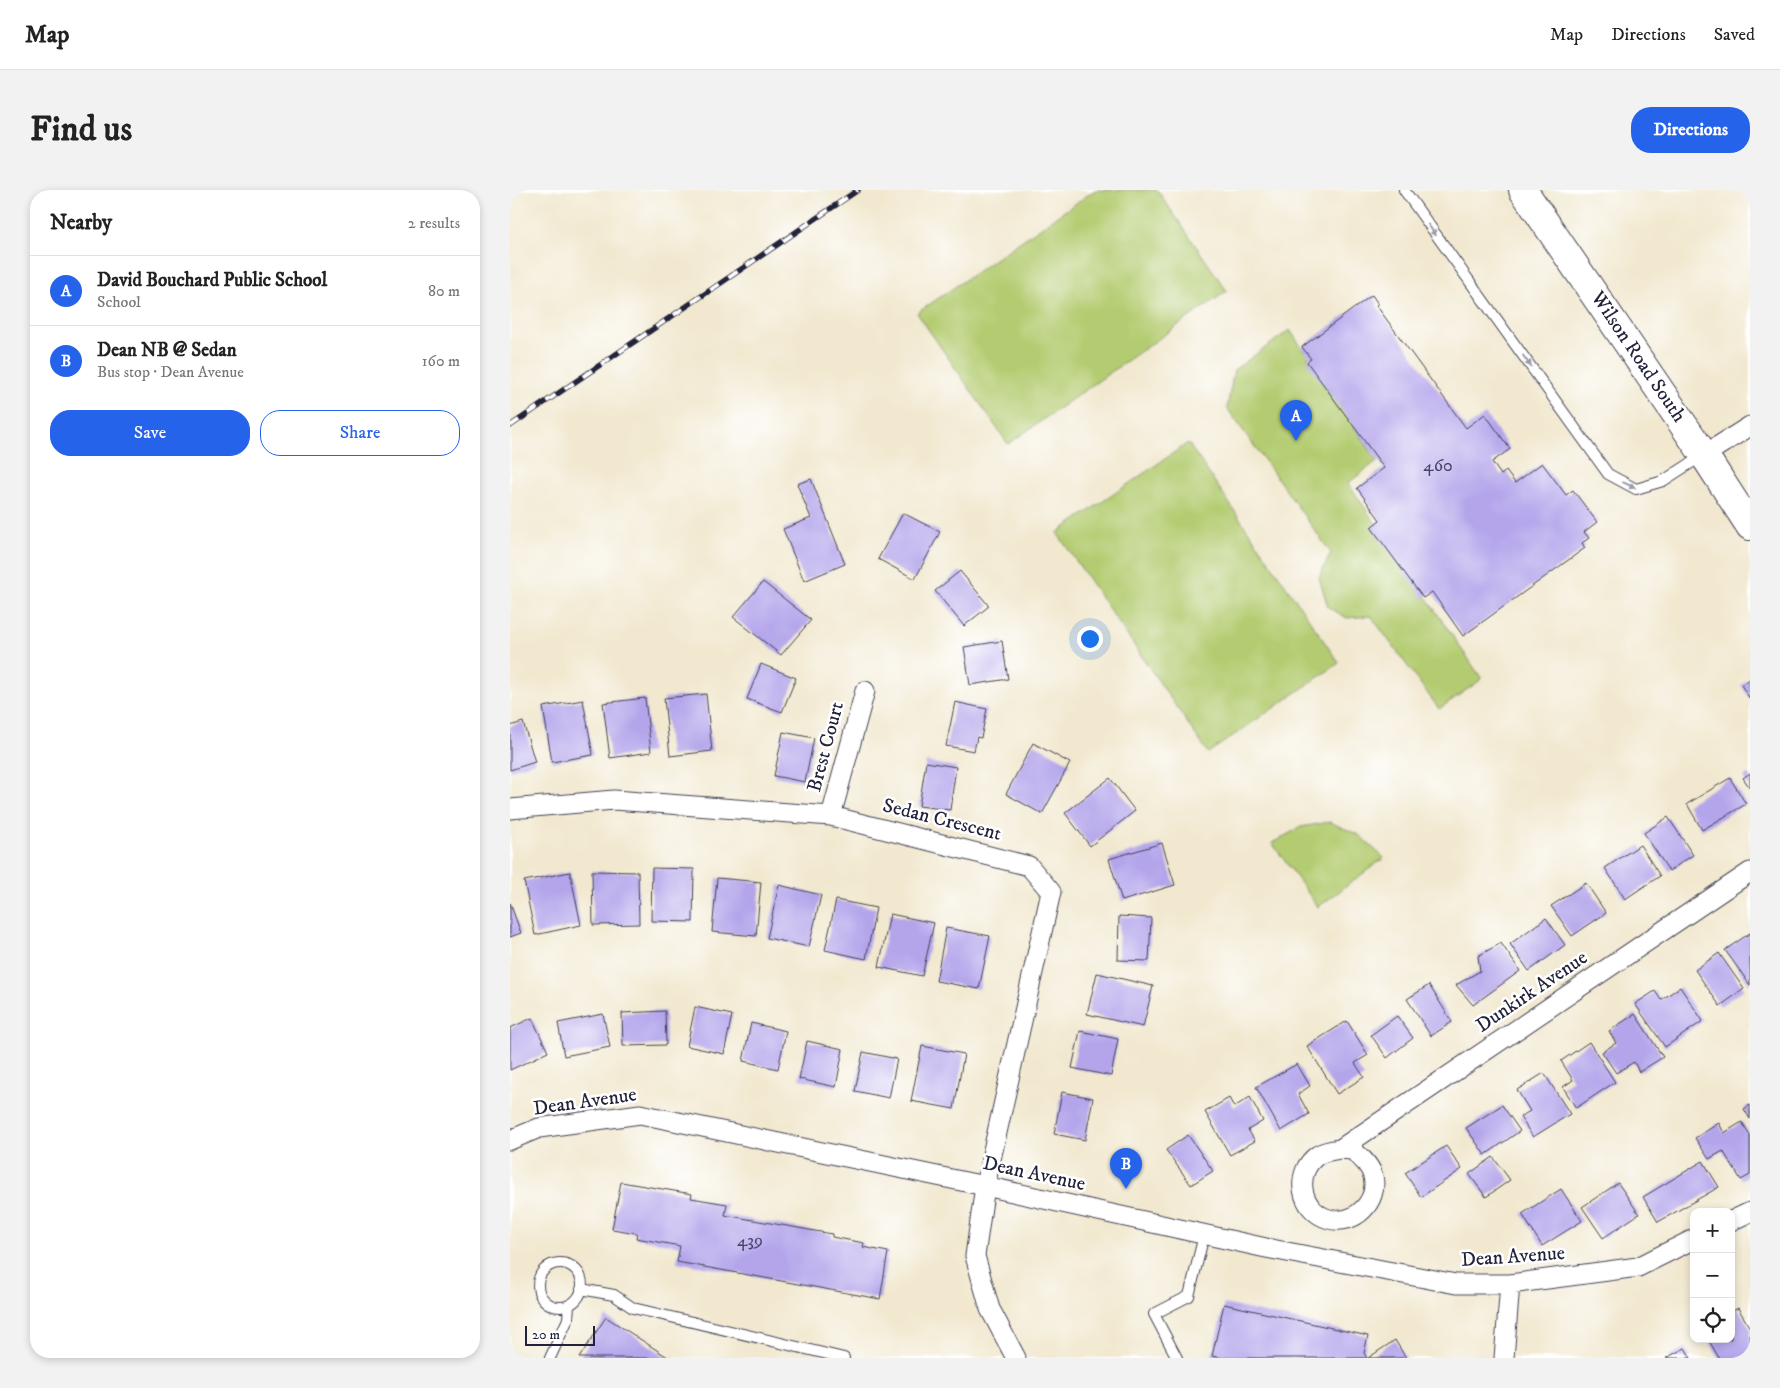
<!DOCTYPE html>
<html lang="en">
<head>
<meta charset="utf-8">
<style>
	:root { --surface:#fff; --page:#f2f2f2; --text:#222; --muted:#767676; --line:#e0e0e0; --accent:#2563eb }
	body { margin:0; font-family:"IM FELL DW Pica",serif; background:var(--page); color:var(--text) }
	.controls { position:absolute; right:15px; bottom:15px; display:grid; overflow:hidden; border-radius:10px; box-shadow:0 2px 8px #0003 }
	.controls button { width:45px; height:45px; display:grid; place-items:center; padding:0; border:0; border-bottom:1px solid var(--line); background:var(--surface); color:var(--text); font:25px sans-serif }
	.scale { position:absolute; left:15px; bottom:12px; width:70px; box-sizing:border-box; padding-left:5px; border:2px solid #22223b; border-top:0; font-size:14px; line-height:18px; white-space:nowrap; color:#22223b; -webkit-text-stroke:4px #fff; paint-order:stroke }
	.you { position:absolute; left:579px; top:448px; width:18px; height:18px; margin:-12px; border:4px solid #fff; border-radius:50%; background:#1a73e8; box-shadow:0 0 0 8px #1a73e833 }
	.badge { display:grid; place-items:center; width:32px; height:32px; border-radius:50%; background:var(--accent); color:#fff; font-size:16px; font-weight:700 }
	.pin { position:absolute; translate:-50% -41px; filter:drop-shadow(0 1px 2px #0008) }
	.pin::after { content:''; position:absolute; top:26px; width:18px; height:15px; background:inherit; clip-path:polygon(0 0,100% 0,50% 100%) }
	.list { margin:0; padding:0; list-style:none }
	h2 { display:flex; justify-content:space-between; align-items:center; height:65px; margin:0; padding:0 20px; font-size:21px }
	h2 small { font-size:16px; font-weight:400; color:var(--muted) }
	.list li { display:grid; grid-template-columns:32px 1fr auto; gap:15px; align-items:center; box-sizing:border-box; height:70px; padding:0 20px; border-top:1px solid var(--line) }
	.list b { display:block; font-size:19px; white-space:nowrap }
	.list p { margin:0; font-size:16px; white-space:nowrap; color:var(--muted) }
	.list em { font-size:16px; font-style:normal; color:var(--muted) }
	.actions { display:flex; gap:10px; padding:15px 20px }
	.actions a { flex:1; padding:11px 0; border:1px solid var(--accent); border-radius:20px; text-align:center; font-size:18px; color:var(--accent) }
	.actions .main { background:var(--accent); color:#fff }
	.icon { flex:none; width:28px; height:28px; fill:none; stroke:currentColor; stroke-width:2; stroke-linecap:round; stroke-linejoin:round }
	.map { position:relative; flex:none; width:1240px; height:1168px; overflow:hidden; border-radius:20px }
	header { display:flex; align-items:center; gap:30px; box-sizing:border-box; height:70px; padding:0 25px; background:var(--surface); border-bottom:1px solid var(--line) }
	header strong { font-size:24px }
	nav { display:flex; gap:28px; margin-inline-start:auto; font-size:18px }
	.intro { display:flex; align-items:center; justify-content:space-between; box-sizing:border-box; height:120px; padding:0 30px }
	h1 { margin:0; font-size:35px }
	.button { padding:12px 22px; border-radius:20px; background:var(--accent); color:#fff; font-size:18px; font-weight:700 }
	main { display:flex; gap:30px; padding:0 30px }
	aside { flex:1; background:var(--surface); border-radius:20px; box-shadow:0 2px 8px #0003 }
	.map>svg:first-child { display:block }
</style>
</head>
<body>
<header>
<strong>Map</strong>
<nav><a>Map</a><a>Directions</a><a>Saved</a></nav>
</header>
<div class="intro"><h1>Find us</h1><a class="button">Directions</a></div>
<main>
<aside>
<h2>Nearby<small>2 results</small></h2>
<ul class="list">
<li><span class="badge">A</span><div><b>David Bouchard Public School</b><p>School</p></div><em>80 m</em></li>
<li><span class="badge">B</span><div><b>Dean NB @ Sedan</b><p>Bus stop · Dean Avenue</p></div><em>160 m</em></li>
</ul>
<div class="actions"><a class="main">Save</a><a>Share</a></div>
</aside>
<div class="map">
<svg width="1240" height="1168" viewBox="0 0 1240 1168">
	<rect width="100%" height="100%" fill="#fff"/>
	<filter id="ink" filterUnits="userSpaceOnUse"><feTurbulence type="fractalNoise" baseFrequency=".02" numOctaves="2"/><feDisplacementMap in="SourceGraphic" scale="10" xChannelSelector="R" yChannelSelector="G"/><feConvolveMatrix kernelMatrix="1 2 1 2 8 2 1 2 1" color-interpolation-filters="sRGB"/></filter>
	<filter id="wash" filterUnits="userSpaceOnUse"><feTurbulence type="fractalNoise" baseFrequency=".0096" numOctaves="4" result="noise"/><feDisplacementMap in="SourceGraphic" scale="20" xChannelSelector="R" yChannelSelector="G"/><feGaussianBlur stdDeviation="1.12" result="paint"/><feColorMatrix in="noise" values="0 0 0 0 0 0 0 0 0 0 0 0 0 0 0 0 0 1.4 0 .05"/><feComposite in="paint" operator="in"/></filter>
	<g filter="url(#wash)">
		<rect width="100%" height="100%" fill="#f1e8cf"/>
		<!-- green -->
		<path fill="#b4cc71" stroke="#6b7756" d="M585,0H647L717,101L498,254L407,123Z
			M780,140L867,271L838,293L972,489L929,519L861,426L837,428L818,417L809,387L821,363L717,218L724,180Z
			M678,253L829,473L698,563L547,343Z
			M820,632L849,645L874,668L808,717L762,653L791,637Z"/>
		<g id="blocks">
			<!-- building -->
			<path fill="#b4a5eb" d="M862,105L868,114L866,115L956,238L975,224L1000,259L982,272L991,285L996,281L1005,293L1032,273L1056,305L1063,300L1087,332L1074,342L1079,348L1072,353L1075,358L953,446L922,402L913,408L861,337L870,330L847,298L874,278L797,172L801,169L792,157Z
				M301,289L335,374L294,391L273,339L301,328L287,294Z
				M393,323L430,342L405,389L368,369Z
				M450,381L479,416L454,436L425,401Z
				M253,392L301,430L271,465L223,427Z
				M492,451L498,489L460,495L454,457Z
				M251,474L286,488L272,522L237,509Z
				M1240,489V509L1231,495Z
				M196,504L202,561L160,566L154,508Z
				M135,508L141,562L100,568L93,513Z
				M73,510L83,565L42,572L33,517Z
				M445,512L477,519L471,548L467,547L464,561L436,556Z
				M13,532L25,572L0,580V536Z
				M273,542L304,548L295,592L264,586Z
				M523,553L560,573L532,624L496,604Z
				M416,572L446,577L440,620L409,616Z
				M1240,583V598L1233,588Z
				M600,588L625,621L580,656L555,623Z
				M1220,588L1236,614L1192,640L1177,614Z
				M1158,627L1183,665L1159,681L1134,643Z
				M652,653L665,695L612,711L599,669Z
				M1130,655L1150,686L1115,709L1095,678Z
				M142,678L184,679L183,732L141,731Z
				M82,681L128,682L129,734L83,735Z
				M60,682L71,735L25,745L14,691Z
				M207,688L251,692L246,746L202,742Z
				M1076,693L1096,723L1062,746L1041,716Z
				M269,695L311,705L299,757L257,748Z
				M326,710L366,718L356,769L315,760Z
				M0,713L11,743L0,747Z
				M380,724L424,733L412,786L369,777Z
				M609,726L641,728L639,771L608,770Z
				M1036,728L1055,755L1019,781L1000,754Z
				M436,738L480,746L469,799L426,791Z
				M1240,743V795L1215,760Z
				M991,753L1010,781L963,815L946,795L970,781L968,766Z
				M1209,763L1234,799L1210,816L1185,780Z
				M587,783L643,796L633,837L577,824Z
				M919,795L942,832L921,846L897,809Z
				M1170,797L1193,831L1155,857L1125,814L1145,801L1151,810Z
				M185,817L222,825L214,864L177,856Z
				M155,821L156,855L113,856L112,823Z
				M93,824L100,857L54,866L48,833Z
				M1125,824L1153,867L1129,882L1124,872L1106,883L1092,862L1106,853L1099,841Z
				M887,826L903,848L877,868L861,845Z
				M22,828L38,862L0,880V838Z
				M837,831L858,865L845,873L854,887L827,904L797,856Z
				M241,833L276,841L268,879L233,871Z
				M570,841L608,849L601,886L562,878Z
				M297,851L333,859L326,897L289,889Z
				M1079,852L1105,892L1066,918L1053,897L1063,890L1051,871Z
				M412,856L454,864L444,919L401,911Z
				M353,862L387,869L379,908L345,901Z
				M787,874L800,896L788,904L799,924L771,941L746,897Z
				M1034,883L1060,924L1023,947L1010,927L1020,921L1007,900Z
				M552,902L583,908L575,950L544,944Z
				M740,907L753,931L738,940L745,951L720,965L695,922L719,908L724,917Z
				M992,915L1010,941L975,965L956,938Z
				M1240,915V929L1234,919Z
				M1232,932L1240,945V985L1231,990L1213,961L1199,969L1185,948L1209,933L1214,943Z
				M678,945L703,981L681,995L656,960Z
				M936,956L952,979L911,1007L895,983Z
				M983,967L1000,990L976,1007L959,984Z
				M1193,971L1209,997L1148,1032L1133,1007Z
				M111,992L182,1004L181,1008L217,1014L215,1025L322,1044V1047L354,1053L353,1057L378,1062L370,1109L167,1072L170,1056L126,1048L127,1043L102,1039Z
				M1108,993L1129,1024L1093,1048L1072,1017Z
				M1051,999L1072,1031L1032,1056L1012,1024Z
				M714,1114L858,1146L854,1163L857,1168H712L702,1166Z
				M1228,1118L1240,1138V1165L1235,1168H1209L1198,1149H1221V1122Z
				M96,1127L159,1168H69Z
				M885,1150L896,1168H858Z
				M1175,1158L1181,1168H1156Z"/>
		</g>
	</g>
	<g filter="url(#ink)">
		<use href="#blocks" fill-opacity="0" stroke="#414051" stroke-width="1"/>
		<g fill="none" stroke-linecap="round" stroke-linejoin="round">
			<defs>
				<path id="lane" d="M894,0L1098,284L1126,299L1153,291L1192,266
					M28 1095a22 22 0 1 1 44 0a22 22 0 1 1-44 0Z
					M71,1099L104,1105L123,1118L334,1168
					M40,1168L58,1129L59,1115
					M667,1168L644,1124L679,1106L694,1045"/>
				<path id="street" d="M1194,265L1240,236
					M0,619L104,610L321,626L519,676L541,702L475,996L465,1066L480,1119L506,1168
					M321,626L355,501
					M0,950L29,938L130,924L475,996L756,1058L946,1094H1000L1128,1077L1184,1049
					M830,959L1240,682
					M830,959L842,960C851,967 860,975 863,986C869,1012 844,1036 819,1029C790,1021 783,982 808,965C815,961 822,960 830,959Z
					M1221,1031L1240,1022
					M994,1168L1000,1094"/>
				<path id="secondary" d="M1013,0L1194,265L1240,336"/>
			</defs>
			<!-- lane casing -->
			<use href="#lane" stroke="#414051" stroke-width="12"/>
			<!-- street casing -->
			<use href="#street" stroke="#414051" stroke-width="21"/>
			<!-- secondary casing -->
			<use href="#secondary" stroke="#414051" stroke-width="30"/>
			<!-- lane -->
			<use href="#lane" stroke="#fff" stroke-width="10"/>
			<!-- street -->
			<use href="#street" stroke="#fff" stroke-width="19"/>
			<!-- secondary -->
			<use href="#secondary" stroke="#fff" stroke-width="28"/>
			<defs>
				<path id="rail" d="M0,236L348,0"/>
			</defs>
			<!-- rail casing -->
			<use href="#rail" stroke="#22223b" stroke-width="5.5"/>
			<!-- rail -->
			<use href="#rail" stroke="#fff" stroke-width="4" stroke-dasharray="11" stroke-linecap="butt"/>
		</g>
		<!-- one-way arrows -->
		<defs><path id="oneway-solid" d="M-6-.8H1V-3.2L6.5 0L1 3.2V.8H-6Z" transform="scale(1.25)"/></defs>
		<g fill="#9c9ca7">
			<use href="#oneway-solid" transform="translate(922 40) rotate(54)"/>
			<use href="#oneway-solid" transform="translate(1017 171) rotate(54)"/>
			<use href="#oneway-solid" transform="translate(1119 295) rotate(25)"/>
		</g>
	</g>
	<g text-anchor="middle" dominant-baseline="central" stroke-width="5" stroke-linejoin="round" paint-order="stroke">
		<!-- number labels -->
		<g font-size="18" fill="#464367">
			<text x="928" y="276">460</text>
			<text x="240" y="1051">439</text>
		</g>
		<!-- street labels -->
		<g font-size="20" fill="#22223b" stroke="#fff">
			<text transform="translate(1128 167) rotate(56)">Wilson Road South</text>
			<text transform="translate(316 557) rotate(-75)">Brest Court</text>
			<text transform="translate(432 630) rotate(14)">Sedan Crescent</text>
			<text transform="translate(1022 802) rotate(-34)">Dunkirk Avenue</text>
			<text transform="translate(75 912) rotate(-8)">Dean Avenue</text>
			<text transform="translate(524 984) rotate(12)">Dean Avenue</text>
			<text transform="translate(1003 1067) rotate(-4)">Dean Avenue</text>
		</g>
	</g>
</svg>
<div class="controls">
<button>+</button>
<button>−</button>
<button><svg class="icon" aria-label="locate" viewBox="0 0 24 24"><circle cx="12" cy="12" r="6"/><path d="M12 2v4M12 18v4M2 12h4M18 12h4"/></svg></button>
</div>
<div class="scale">20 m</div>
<div class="you"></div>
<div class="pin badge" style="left:786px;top:251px">A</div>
<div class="pin badge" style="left:616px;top:999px">B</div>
</div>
</main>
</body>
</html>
